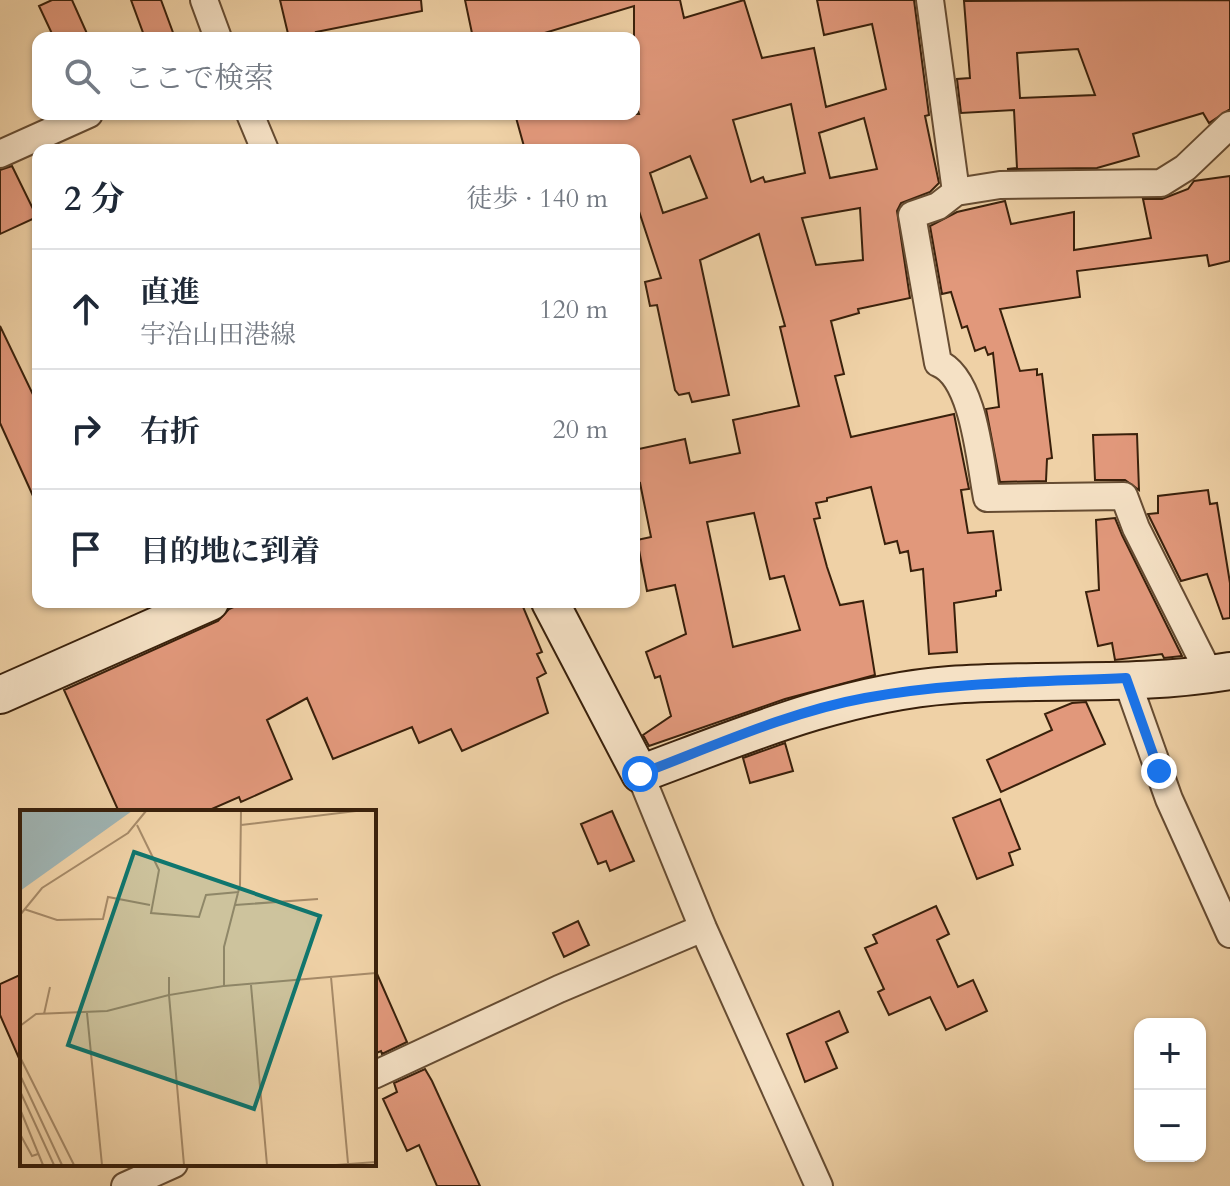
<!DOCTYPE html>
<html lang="ja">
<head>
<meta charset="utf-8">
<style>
	:root { --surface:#fff; --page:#f2f2f3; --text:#1f2937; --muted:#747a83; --line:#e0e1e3 }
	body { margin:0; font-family:Cardo,"Noto Serif JP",serif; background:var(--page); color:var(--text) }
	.controls { position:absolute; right:24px; bottom:24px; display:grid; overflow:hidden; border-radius:16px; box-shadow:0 2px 6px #0004 }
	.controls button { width:72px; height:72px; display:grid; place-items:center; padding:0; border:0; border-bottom:2px solid var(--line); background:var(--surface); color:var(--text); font:40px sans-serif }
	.stop { position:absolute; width:24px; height:24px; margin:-18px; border:6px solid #1a73e8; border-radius:50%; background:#fff }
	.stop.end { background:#1a73e8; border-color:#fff; box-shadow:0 2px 8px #0008 }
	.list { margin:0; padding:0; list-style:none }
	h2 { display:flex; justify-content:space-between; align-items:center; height:104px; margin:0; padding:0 32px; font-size:34px }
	h2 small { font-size:26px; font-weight:400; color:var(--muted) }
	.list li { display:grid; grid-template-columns:52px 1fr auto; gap:24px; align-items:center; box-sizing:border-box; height:120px; padding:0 32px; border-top:2px solid var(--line) }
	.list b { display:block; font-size:30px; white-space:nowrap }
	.list p { margin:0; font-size:26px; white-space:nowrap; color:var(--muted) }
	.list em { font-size:26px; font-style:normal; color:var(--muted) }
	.icon { flex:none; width:44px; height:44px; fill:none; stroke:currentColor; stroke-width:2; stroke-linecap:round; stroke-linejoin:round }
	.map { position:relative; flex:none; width:1230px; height:1186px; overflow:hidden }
	.search { position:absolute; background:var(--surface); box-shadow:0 2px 6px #0004; left:32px; top:32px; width:608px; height:88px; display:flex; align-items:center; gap:20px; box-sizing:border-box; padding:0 28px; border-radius:16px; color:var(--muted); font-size:30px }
	.panel { position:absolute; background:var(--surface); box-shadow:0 2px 6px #0004; left:32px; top:144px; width:608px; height:464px; border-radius:16px }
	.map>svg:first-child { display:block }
</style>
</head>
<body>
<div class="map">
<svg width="1230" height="1186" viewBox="0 0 1230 1186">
	<rect width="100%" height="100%" fill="#efd1a6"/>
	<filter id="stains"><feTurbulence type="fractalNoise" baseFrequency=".0025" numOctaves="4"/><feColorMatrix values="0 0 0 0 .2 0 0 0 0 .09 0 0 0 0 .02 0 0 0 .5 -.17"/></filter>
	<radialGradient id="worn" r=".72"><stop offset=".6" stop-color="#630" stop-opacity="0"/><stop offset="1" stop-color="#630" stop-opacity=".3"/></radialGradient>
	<!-- building -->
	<path fill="#e1987b" stroke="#39200b" stroke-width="2" fill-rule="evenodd" d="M52,0H72L89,38H54L39,6Z
		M131,0H161L175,38H145Z
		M280,0H421L422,11L316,32L318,38H289Z
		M465,0H680L684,18L744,0L762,58L814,48L826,107L886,89L872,24L824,35L817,0H914L929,115L925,116L939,183L930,192L901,203L897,211L910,298L858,309L859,313L831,321L844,374L835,376L851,437L954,414L969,489L961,490L968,533L993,531L1001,590L996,591V596L954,603L957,652L929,654L923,569L911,571L908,551L900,553L897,541L885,544L871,487L827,498V501L816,503L820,518L814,519L827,567L840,605L863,601L875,675L785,699L649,746L643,735L671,716L660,676L655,678L646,652L686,634L675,585L647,591L637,540L651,537L640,483L634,484V450L685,439L690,463L740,453L733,420L799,406L780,327L785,326L759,234L700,260L729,395L692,402L689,393L679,395L675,390L657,305L650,306L645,282L661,278L634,196V150H525L515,114H639L634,98V6L528,38H473ZM791,104L805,173L765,182L763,177L751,182L733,120ZM864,118L877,169L830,178L819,133ZM690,156L707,198L663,213L650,173ZM860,208L863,260L816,265L802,218ZM754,513L770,579L784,576L800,630L733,647L707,522Z
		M1230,0V109L1209,123L1203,113L1133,134L1139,156L1097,168L1007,169L1017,168L1014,110L961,113L957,79L970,78L964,1ZM1078,49L1095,95L1020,98L1017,53Z
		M12,166L37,217L0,234V170Z
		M1230,176V261L1209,266L1207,255L1077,271L1080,297L1000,309L1020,371L1037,369V375L1042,374L1052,458L1047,459L1046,481L1000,482L986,409L999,407L993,353L988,355L985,347L975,351L967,326L962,328L951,292L942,294L930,226L957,212L1005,201L1011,224L1074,212V250L1151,238L1143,199H1162L1188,189L1194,181Z
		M0,326L38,405V507L0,423Z
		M1137,434L1139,490L1125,480H1095L1093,435Z
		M1208,490L1210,504L1217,503L1230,583V618L1223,619L1207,574L1181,581L1148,514L1158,513V496Z
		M1115,518L1122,535L1182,656L1164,658L1162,654L1115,660L1112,643L1098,646L1086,592L1099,590L1096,520Z
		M245,602H521L542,652L537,654L546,673L537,678L548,713L462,751L451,729L419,743L412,727L333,759L307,698L267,720L292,779L241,802L239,797L205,812H119L64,690L218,621L229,609Z
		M1086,702L1105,744L1001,792L987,760L1052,730L1045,714L1072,703Z
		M785,743L793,771L750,783L743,758Z
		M1000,799L1020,849L1009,853L1013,865L977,879L953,818Z
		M612,811L634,861L610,871L606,861L598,864L581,824Z
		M936,906L949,934L937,940L958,987L973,980L987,1011L946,1030L930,997L889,1015L878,992L884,989L865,948L877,943L873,935Z
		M578,921L589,945L564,957L553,933Z
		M374,967L407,1042L382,1054L381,1051L374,1054Z
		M22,974V1065L0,1015V984Z
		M839,1011L848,1032L826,1042L837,1068L805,1082L787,1034Z
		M425,1069L432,1081L480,1186H437L419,1145L407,1151L383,1099L397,1092L394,1083Z"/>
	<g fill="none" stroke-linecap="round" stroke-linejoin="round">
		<defs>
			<path id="minor" d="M204,0L218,38
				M930,0L956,192
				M250,114L265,150
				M0,154L89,114
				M1210,675L1136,528L1124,496L987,498C980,462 974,377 938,363L912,215L938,206L956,192L1000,185L1161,183L1185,168L1230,125
				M1126,678L1169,799L1230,934
				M640,774L703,928L819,1186
				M374,1075L559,989L703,928
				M125,1186L174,1164"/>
			<path id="secondary" d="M550,602L640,774C740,737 842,693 950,685C1042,678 1138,687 1230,671
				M0,695L210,602"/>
		</defs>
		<!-- minor casing -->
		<use href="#minor" stroke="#664c32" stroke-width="30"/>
		<!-- secondary casing -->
		<use href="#secondary" stroke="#39200b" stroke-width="40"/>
		<!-- minor -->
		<use href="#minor" stroke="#f5e1c5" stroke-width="26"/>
		<!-- secondary -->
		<use href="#secondary" stroke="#f5e1c5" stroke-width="36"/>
	</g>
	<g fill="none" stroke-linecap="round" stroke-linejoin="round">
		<!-- route -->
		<path stroke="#1a73e8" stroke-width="10" d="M640,774C712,747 788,712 865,698C951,682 1039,682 1126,678L1159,771"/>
	</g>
	<!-- overview -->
	<g transform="translate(20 810)">
		<rect width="356" height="356" fill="#efd1a6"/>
		<path d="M0,1H112L0,81Z" fill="#9fb4b3"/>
		<path fill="none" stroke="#a68a68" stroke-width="2" d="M117,15L139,60L131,103L179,107L186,85L219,82M221,15L336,1M215,95L298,89M4,99L37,110L83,109L88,87L130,95M0,105L22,78L108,23L126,1M311,167L328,353M231,175L247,355M204,176L356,163M67,203L82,355M24,204L30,177M0,216L16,204L87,201L149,185V167M0,247L54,355M0,265L42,355M0,281L34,355M0,299L23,355M0,324L12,346L18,344M164,355L149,185L204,176V137L220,75L221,1M316,355L356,352"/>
		<path fill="#0f766e" fill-opacity="0.15" stroke="#0f766e" stroke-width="4" d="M114,42L300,106L234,299L48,235Z"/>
		<rect width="356" height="356" fill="none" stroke="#39200b" stroke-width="4"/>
	</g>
	<rect width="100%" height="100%" filter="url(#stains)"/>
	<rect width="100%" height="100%" fill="url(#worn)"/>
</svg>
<div class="controls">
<button>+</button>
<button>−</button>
</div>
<div class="stop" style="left:640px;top:774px"></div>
<div class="stop end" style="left:1159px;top:771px"></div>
<div class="search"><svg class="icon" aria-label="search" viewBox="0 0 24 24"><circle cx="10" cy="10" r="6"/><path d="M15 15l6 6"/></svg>ここで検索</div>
<section class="panel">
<h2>2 分<small>徒歩 · 140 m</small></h2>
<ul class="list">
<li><svg class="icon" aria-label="ahead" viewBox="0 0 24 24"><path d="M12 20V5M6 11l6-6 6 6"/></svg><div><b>直進</b><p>宇治山田港線</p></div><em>120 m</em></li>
<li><svg class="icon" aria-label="right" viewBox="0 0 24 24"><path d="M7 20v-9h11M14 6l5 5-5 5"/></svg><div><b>右折</b></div><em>20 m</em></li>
<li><svg class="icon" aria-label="arrive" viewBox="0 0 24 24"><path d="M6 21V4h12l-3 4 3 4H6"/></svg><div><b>目的地に到着</b></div></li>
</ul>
</section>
</div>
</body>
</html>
